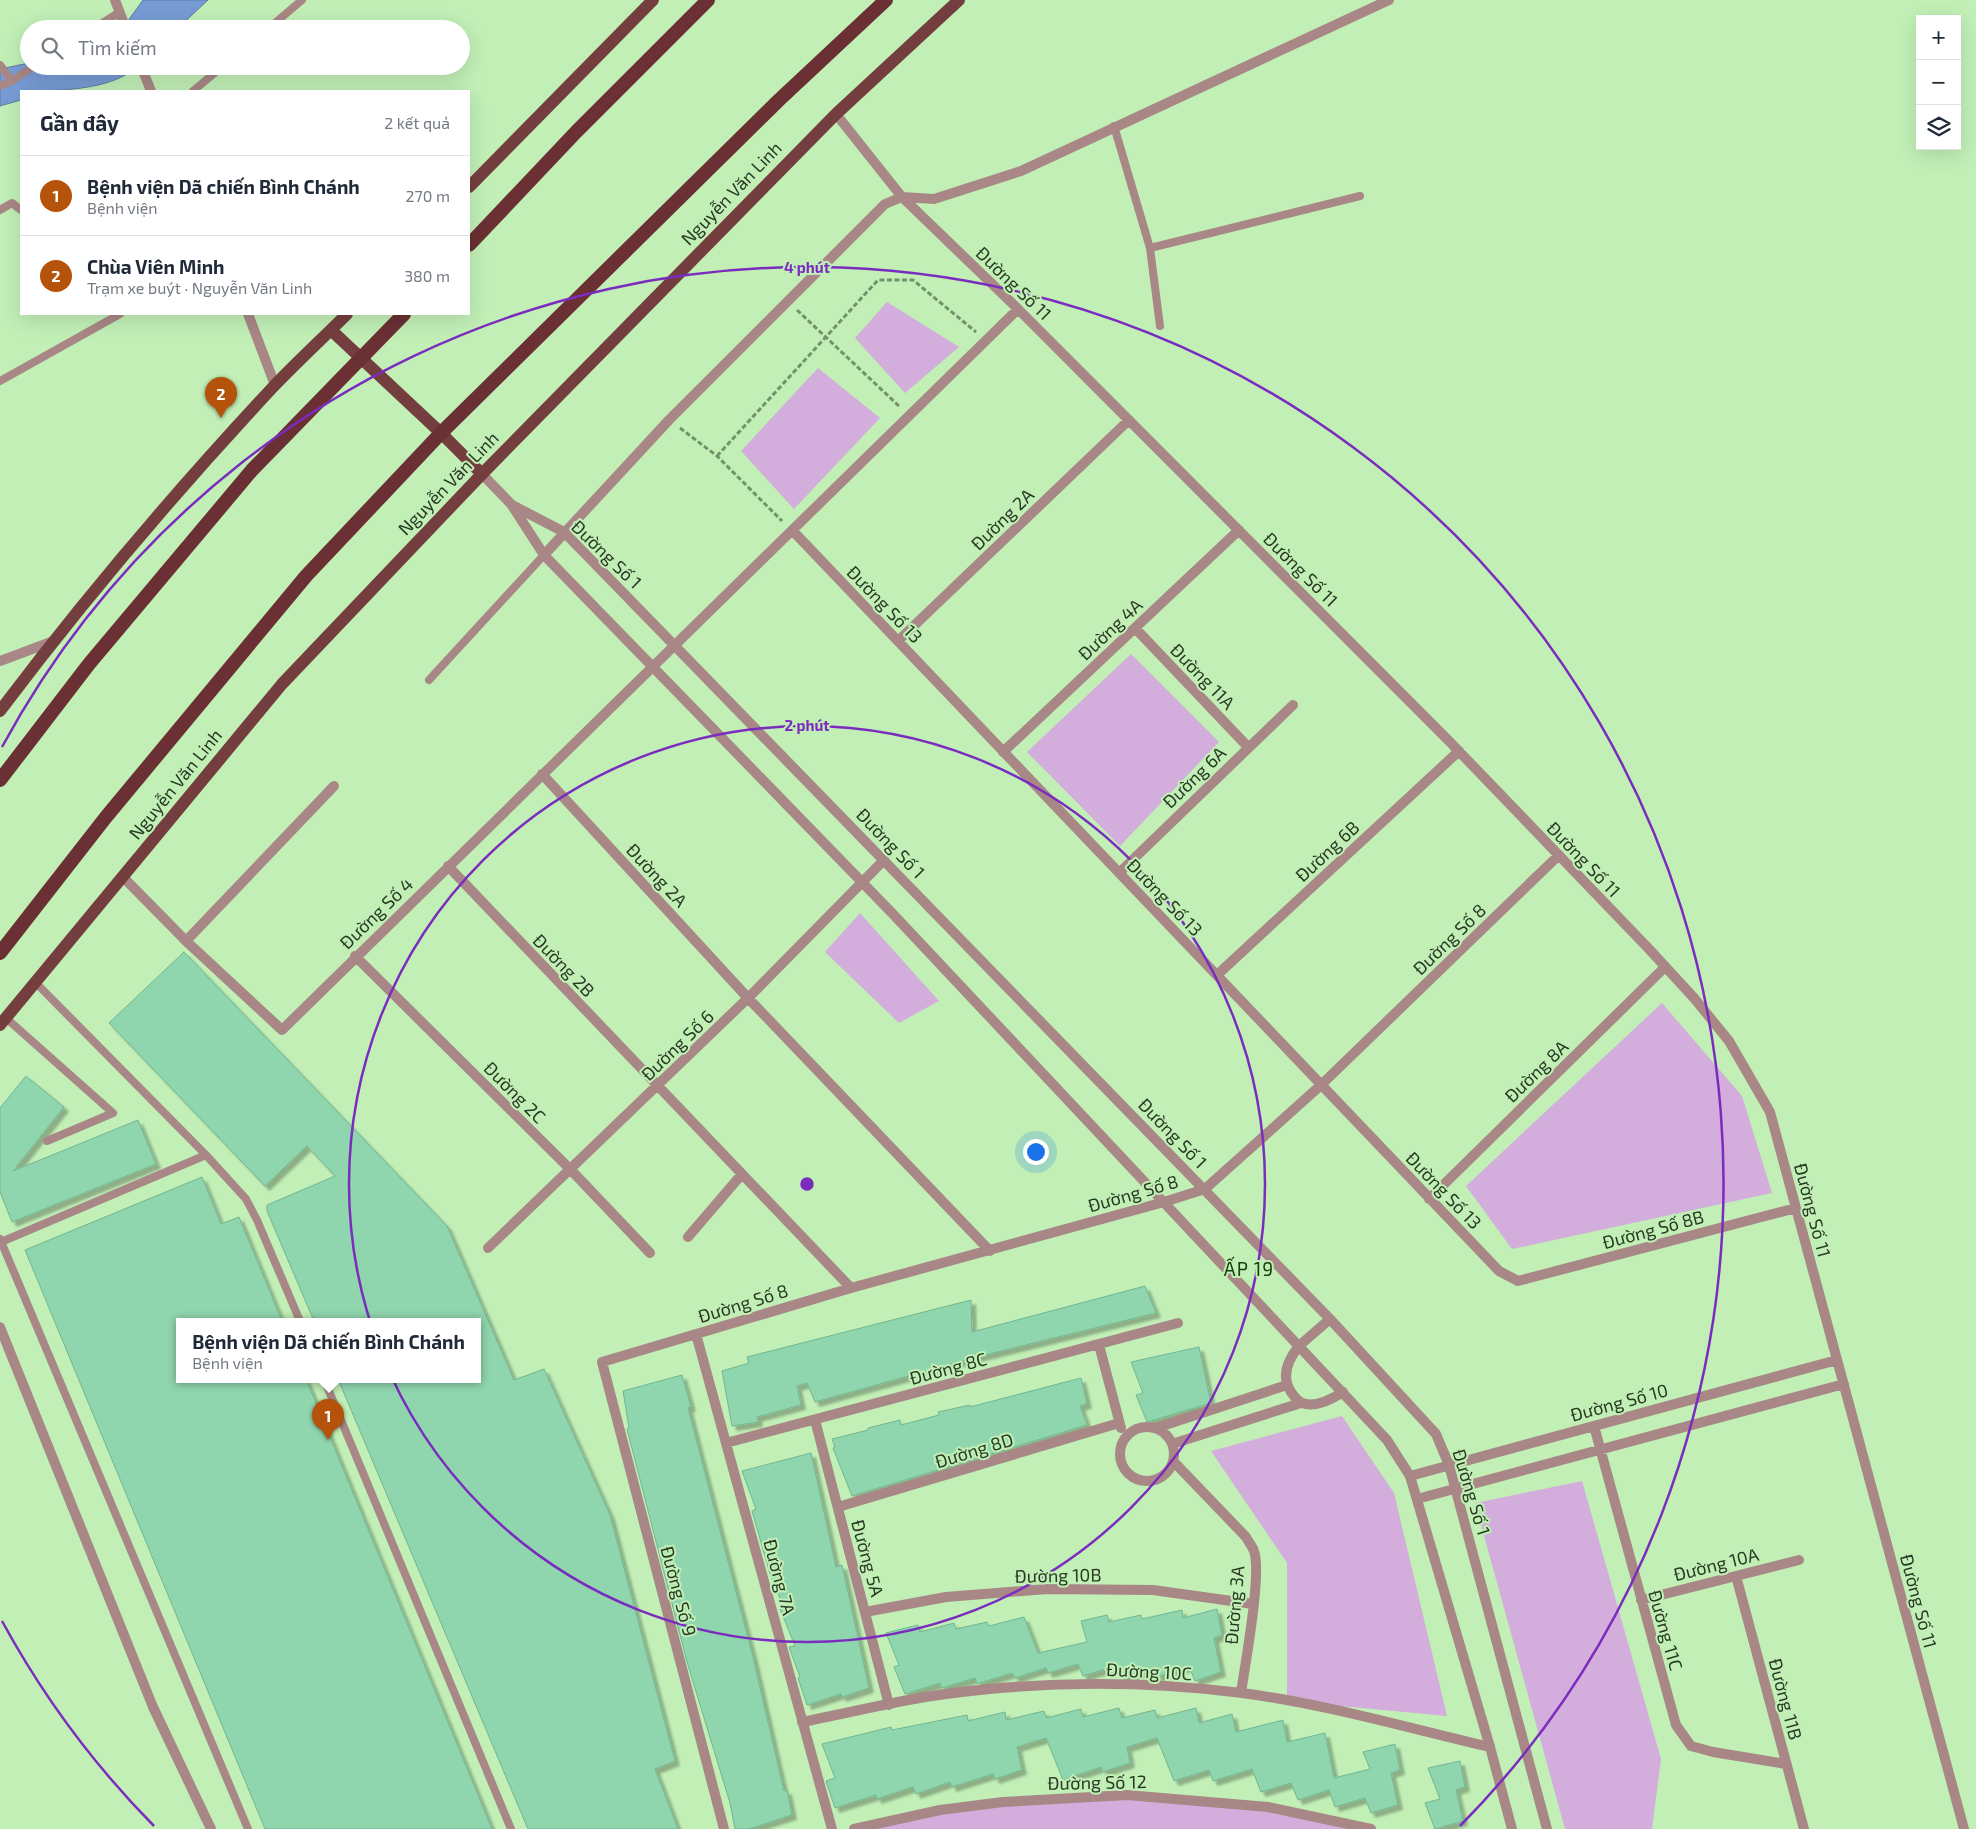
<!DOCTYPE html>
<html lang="vi">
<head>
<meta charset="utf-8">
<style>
	:root { --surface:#fff; --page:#f2f2f3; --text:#1f2937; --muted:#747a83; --line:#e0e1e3; --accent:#b45309 }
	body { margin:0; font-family:"Exo 2",sans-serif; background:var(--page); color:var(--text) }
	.controls { position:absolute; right:15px; top:15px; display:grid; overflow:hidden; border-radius:0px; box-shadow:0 5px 20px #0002 }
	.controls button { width:45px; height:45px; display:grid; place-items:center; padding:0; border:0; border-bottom:1px solid var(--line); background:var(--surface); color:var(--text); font:25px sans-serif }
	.you { position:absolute; left:1035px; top:1151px; width:18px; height:18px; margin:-12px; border:4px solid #fff; border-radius:50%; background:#1a73e8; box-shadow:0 0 0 8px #1a73e833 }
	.badge { display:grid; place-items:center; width:32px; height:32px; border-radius:50%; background:var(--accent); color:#fff; font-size:16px; font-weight:700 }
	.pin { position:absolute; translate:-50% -41px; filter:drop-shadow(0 1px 2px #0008) }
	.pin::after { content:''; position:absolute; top:26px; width:18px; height:15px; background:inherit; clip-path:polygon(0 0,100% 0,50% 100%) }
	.popup { position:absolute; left:176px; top:1318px; width:305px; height:65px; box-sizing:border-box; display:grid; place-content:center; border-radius:0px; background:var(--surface); filter:drop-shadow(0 1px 4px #0005); font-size:16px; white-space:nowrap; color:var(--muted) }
	.popup b { font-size:19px; color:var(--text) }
	.popup::after { content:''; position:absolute; left:50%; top:100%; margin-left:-10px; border:10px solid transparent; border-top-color:var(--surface) }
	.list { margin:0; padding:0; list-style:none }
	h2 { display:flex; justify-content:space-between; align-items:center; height:65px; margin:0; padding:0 20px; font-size:21px }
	h2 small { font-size:16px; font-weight:400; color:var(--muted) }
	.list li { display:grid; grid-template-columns:32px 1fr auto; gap:15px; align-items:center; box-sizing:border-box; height:80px; padding:0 20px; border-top:1px solid var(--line) }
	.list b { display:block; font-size:19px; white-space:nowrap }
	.list p { margin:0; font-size:16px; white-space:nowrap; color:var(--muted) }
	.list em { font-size:16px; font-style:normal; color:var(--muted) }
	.icon { flex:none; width:28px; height:28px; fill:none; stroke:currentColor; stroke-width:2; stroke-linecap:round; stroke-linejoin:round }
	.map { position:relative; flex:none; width:1976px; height:1829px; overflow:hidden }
	.search { position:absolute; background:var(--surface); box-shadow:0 5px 20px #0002; left:20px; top:20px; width:450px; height:55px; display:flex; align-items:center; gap:12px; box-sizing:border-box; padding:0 18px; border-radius:28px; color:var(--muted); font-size:19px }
	.panel { position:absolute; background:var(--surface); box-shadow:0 5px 20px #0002; left:20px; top:90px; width:450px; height:225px; border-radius:0px }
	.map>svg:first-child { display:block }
</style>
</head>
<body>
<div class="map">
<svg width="1976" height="1829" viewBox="0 0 1976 1829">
	<defs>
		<filter id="shadow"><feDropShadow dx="4.5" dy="4.5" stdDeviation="1" flood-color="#0004"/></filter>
	</defs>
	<rect width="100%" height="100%" fill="#c1efb6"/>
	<!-- green -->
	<path fill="#d3addc" d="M887,302L959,347L905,393L855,338Z
		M818,368L880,418L794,509L741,451Z
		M1131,654L1219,742L1120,846L1027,752Z
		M860,913L939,1001L899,1023L825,952Z
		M1662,1003L1742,1096L1772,1193L1512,1249L1466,1186Z
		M1342,1416L1394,1493L1447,1716L1287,1701V1563L1211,1451Z
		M1582,1481L1661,1759L1652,1829H1565L1475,1503Z
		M1127,1795L1267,1807L1371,1829H853L940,1810Z"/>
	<!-- water -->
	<path fill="#779bd4" stroke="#5f7e9f" d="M143,0H208L177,29H122Z
		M29,63V66H138C112,91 55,91 21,91V100L0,106V69Z"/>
	<!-- building -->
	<path fill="#8fd5ae" stroke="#71b691" filter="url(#shadow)" d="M184,952L447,1226L514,1380L544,1369L610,1515L675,1761L655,1769L678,1829H528L338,1379H477V1321H314L267,1211V1205L335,1176L307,1146L265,1186L109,1023Z
		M26,1076L64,1107L13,1171L138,1120L156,1164L12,1222L0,1192V1108Z
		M202,1177L221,1224L239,1217L282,1321H179V1379H306L492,1829H265L25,1250Z
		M1145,1286L1156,1313L981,1356L815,1402L807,1383L797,1386L801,1405L757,1417L758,1422L732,1426L722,1371L749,1363L747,1357L971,1300L972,1332Z
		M1199,1347L1211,1403L1147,1422L1136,1395L1143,1393L1131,1362Z
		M682,1375L691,1407L688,1408L753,1657L784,1791L787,1790L792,1815L749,1829H735L730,1803L687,1662L627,1429L629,1428L623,1391Z
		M1081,1378L1087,1404L1080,1406L1087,1425L852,1496L833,1448L835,1447L832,1439L868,1430V1428L900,1420L901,1425L939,1415L938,1412L970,1405V1407Z
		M811,1453L836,1567L842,1565L869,1688L842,1697L841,1694L807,1705L798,1678L800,1677L789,1647L795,1646L780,1609L784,1608L770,1574L752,1511L756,1509L742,1471Z
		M1217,1609L1222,1635L1214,1638L1221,1672L1195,1681L1189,1666L1157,1677L1154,1669L1127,1678L1121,1677L1116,1666L1083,1676L1078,1664L1048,1673L1046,1668L1015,1678L1012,1673L980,1683L977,1684L975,1678L942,1688L940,1683L905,1694L894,1667L899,1665L886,1633L918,1625L920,1632L954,1623L956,1629L987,1622L989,1626L1024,1617L1038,1653L1087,1642L1081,1621L1107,1615L1109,1622L1141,1615L1142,1619L1182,1610L1183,1618Z
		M1119,1708L1122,1718L1155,1710L1157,1718L1196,1708L1199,1723L1232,1714L1236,1732L1283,1720L1287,1742L1325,1733L1334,1778L1370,1769L1363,1752L1395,1744L1400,1770L1391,1773L1398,1805L1371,1813L1365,1798L1335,1807L1329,1790L1298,1800L1291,1783L1261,1792L1252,1769L1213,1781L1209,1770L1174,1781L1157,1738L1127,1747L1130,1763L1103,1772L1101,1767L1063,1780L1046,1738L1017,1747L1022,1770L995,1779L993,1774L952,1787L950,1782L916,1794L913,1787L877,1799L876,1795L835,1808L826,1781L835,1778L822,1744L891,1727L892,1730L967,1715L968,1721L1005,1712L1006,1720L1044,1711L1046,1718L1081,1709L1083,1717Z
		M1460,1761L1465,1787L1456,1790L1463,1821L1435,1829L1425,1803L1440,1799L1428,1768Z"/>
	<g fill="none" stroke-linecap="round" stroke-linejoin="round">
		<!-- path -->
		<path stroke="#73926b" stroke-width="3" stroke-dasharray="5 2.5" stroke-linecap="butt" d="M797,310L900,407
			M680,428L717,456L782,521
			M717,456L878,280H913L976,332"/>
		<!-- service -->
		<path stroke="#a88786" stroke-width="8" d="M93,29L120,12
			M268,29L302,0
			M0,65L12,81L34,66
			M0,86L12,81
			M193,91L223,66
			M1114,126L1150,248L1360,196
			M0,210L12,203L21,210
			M1150,248L1160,326
			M0,381L120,314
			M429,680L544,555
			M36,983L206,1155L246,1199L257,1220L300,1321
			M6,1018L113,1113L47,1141
			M0,1239L248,1829
			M1,1242L206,1155
			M324,1379L511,1829"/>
		<!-- minor -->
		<path stroke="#a88786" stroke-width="10" d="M115,0L126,29
			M141,66L151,91
			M836,114L902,197L1018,309L1450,742L1649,949L1694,998L1729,1041L1770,1112L1964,1829
			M248,314L275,385
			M792,530L1499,1271L1518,1281L1796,1208
			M544,555L669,420L885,204L902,197L934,199L1021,171L1389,0
			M1135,628L1248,747
			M898,641L1129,420
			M0,661L51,642
			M1003,752L1239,530
			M542,774L748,998L990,1251
			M448,866L851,1288
			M1119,873L1293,705
			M123,877L186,941L282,1030L1018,309
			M186,941L334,786
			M355,956L570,1169L650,1253
			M1217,975L1459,751
			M1429,1199L1665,967
			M688,1237L742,1174
			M488,1248L748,998L884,860
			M0,1327L153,1707L211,1829
			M696,1334L832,1829
			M1099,1345L1121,1428
			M1300,1345C1289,1358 1280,1375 1291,1392C1293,1395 1298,1401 1302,1403C1315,1408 1332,1399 1343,1392
			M815,1420L889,1705
			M1594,1426L1676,1725L1691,1746L1713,1752L1786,1764
			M1120 1454a27 27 0 1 1 54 0a27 27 0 1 1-54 0Z
			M1156,1428L1287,1385
			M726,1443L1178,1323
			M1172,1444L1301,1403
			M1173,1461L1246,1537C1248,1541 1252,1546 1254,1551C1262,1573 1245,1665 1241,1693
			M1410,1476L1837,1360
			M1417,1499L1844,1384
			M838,1507L1119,1423
			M1736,1576L1804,1829
			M1641,1600L1799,1560
			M865,1612L946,1597L1047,1589L1153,1590L1253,1604
			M802,1722C843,1714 884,1704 925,1697C1029,1681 1138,1680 1242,1693C1326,1704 1408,1728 1490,1747
			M724,1829L602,1362L851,1288L1164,1202L1205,1189L1321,1085L1559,855
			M854,1829L940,1810L1003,1802L1127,1795L1268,1807L1371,1829"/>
		<!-- tertiary -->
		<path stroke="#a88786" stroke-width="10" d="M482,474L511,504L544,555L892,913L1387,1440L1410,1476L1490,1747L1512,1829
			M512,505L564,532L1330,1319L1436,1434L1449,1465L1547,1829
			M1300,1345L1330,1319"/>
		<!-- primary -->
		<path stroke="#743e3f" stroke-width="12" d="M469,187L653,0
			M331,330L441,433L482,474
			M0,711C85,598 178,489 274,386C298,361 323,338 347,314
			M0,1025L282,684L482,474L836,114L959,0"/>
		<!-- trunk -->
		<path stroke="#6a3033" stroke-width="14" d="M469,245L576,132L708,0
			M0,780L89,664L252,470L404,314
			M0,953L106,817L306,576L441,433L779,100L886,0"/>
	</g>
	<!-- distance rings -->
	<g fill="none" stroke="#7b2cbf" stroke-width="2.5">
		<circle cx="807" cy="1184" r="458"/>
		<path d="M154 1826A916 916 0 0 1 2 1621M2 747A916 916 0 1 1 1460 1826"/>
	</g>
	<g text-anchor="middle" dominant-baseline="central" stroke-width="4" stroke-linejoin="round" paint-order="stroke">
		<!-- street labels -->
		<g font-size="18" fill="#283a23" stroke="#c1efb6">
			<text transform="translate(731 193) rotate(-46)">Nguyễn Văn Linh</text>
			<text transform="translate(1014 283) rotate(44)">Đường Số 11</text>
			<text transform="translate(448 483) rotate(-46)">Nguyễn Văn Linh</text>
			<text transform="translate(1002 519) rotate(-44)">Đường 2A</text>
			<text transform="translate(607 554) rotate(44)">Đường Số 1</text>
			<text transform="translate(1301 569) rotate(45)">Đường Số 11</text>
			<text transform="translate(885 604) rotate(46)">Đường Số 13</text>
			<text transform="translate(1110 629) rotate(-43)">Đường 4A</text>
			<text transform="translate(1203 676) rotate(46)">Đường 11A</text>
			<text transform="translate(1194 777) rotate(-44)">Đường 6A</text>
			<text transform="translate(175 784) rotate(-51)">Nguyễn Văn Linh</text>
			<text transform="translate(891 843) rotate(46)">Đường Số 1</text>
			<text transform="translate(1327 851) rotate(-43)">Đường 6B</text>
			<text transform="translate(1584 859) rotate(46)">Đường Số 11</text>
			<text transform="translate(657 875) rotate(47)">Đường 2A</text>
			<text transform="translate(1165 897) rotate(46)">Đường Số 13</text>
			<text transform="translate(376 913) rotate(-44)">Đường Số 4</text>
			<text transform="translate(1449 939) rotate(-44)">Đường Số 8</text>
			<text transform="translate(564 965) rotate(46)">Đường 2B</text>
			<text transform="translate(677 1045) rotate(-44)">Đường Số 6</text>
			<text transform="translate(1536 1071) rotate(-44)">Đường 8A</text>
			<text transform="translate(515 1092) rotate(45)">Đường 2C</text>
			<text transform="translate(1173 1133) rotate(46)">Đường Số 1</text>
			<text transform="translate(1444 1190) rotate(46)">Đường Số 13</text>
			<text transform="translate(1133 1193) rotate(-16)">Đường Số 8</text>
			<text transform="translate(1813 1210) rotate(75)">Đường Số 11</text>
			<text transform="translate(1653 1229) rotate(-15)">Đường Số 8B</text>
			<text transform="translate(743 1303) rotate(-17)">Đường Số 8</text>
			<text transform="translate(948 1368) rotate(-15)">Đường 8C</text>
			<text transform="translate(1619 1402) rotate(-15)">Đường Số 10</text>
			<text transform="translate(974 1450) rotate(-17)">Đường 8D</text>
			<text transform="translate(1472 1492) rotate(73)">Đường Số 1</text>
			<text transform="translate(868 1558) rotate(75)">Đường 5A</text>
			<text transform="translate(1716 1564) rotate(-14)">Đường 10A</text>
			<text transform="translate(1058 1575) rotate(-1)">Đường 10B</text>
			<text transform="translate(780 1577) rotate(75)">Đường 7A</text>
			<text transform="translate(679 1591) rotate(75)">Đường Số 9</text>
			<text transform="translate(1919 1601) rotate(75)">Đường Số 11</text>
			<text transform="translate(1234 1605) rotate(-85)">Đường 3A</text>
			<text transform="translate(1666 1630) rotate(74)">Đường 11C</text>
			<text transform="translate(1149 1671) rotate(3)">Đường 10C</text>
			<text transform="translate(1786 1699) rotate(75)">Đường 11B</text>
			<text transform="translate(1097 1782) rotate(-1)">Đường Số 12</text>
		</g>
		<!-- neighbourhood labels -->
		<g font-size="19" letter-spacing="1" fill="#153c09" stroke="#c1efb6">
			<text x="1249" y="1268">ẤP 19</text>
		</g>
	</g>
	<circle cx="807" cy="1184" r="8" fill="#7b2cbf" stroke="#c1efb6" stroke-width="2.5"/>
	<g font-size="15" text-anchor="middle" font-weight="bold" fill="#7b2cbf" stroke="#c1efb6" stroke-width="4" stroke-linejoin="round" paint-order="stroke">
		<text x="807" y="273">4 phút</text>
		<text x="807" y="731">2 phút</text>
	</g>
</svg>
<div class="controls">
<button>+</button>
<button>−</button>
<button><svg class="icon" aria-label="layers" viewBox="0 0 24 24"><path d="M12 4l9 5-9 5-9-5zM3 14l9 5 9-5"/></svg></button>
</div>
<div class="you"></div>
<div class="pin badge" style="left:328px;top:1440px">1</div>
<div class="popup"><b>Bệnh viện Dã chiến Bình Chánh</b>Bệnh viện</div>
<div class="pin badge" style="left:221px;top:418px">2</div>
<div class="search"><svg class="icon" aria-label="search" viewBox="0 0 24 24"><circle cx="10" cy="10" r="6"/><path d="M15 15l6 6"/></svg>Tìm kiếm</div>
<section class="panel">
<h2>Gần đây<small>2 kết quả</small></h2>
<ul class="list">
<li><span class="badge">1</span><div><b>Bệnh viện Dã chiến Bình Chánh</b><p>Bệnh viện</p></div><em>270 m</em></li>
<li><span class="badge">2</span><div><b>Chùa Viên Minh</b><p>Trạm xe buýt · Nguyễn Văn Linh</p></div><em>380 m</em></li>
</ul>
</section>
</div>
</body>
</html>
